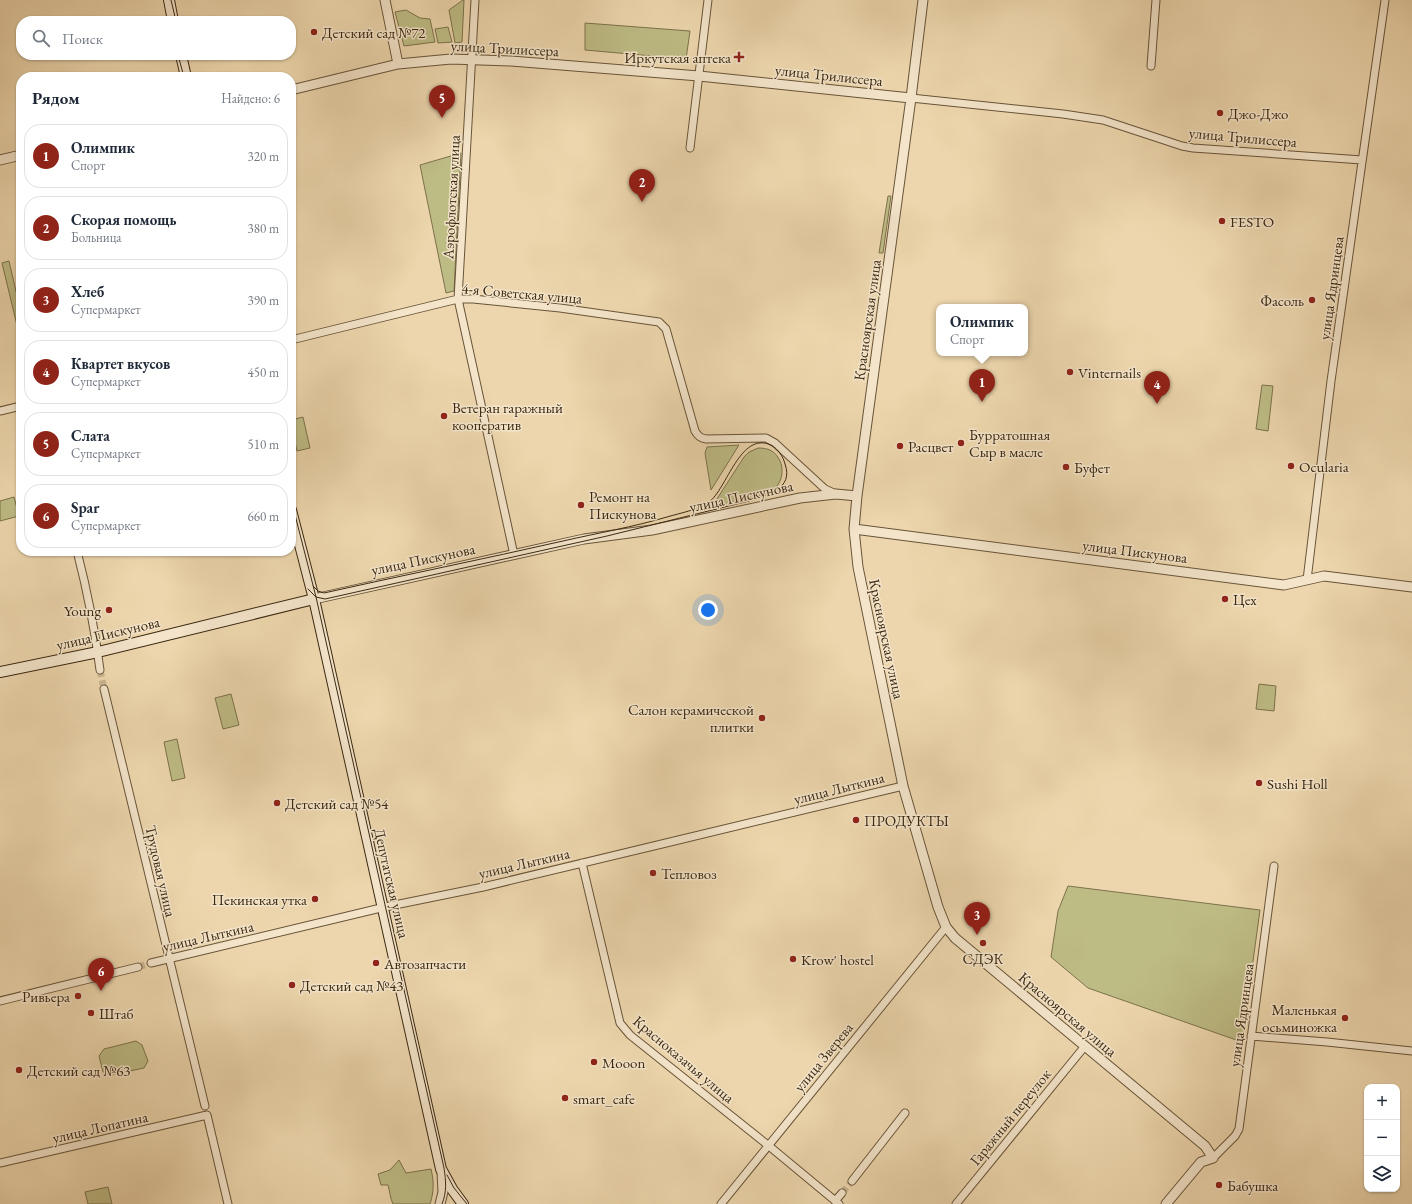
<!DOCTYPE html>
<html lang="ru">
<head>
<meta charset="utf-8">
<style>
	:root { --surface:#fff; --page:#f6f6f7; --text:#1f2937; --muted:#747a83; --line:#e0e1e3; --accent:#8f2418 }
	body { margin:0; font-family:"EB Garamond",serif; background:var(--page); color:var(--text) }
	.controls { position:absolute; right:12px; bottom:12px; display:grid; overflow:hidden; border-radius:8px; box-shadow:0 1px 3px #0004 }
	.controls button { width:36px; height:36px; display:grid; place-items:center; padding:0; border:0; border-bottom:1px solid var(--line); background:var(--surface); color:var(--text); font:20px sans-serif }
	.you { position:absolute; left:708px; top:610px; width:14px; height:14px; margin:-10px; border:3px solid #fff; border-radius:50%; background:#1a73e8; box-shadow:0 0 0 6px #1a73e833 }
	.badge { display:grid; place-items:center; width:26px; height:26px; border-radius:50%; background:var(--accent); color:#fff; font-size:13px; font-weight:700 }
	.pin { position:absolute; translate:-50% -33px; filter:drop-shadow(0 1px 2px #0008) }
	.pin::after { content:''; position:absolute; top:21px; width:14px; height:12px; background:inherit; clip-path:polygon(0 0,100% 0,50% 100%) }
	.popup { position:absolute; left:936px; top:304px; width:92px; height:52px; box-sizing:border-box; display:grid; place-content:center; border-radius:8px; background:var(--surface); filter:drop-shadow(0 1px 3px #0005); font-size:13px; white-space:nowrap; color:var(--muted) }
	.popup b { font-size:15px; color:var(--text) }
	.popup::after { content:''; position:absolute; left:50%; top:100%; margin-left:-8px; border:8px solid transparent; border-top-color:var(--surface) }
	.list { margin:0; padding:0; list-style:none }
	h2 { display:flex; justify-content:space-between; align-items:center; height:52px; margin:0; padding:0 16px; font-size:17px }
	h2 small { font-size:13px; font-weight:400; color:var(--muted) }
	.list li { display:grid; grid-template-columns:26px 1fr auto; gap:12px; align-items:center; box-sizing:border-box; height:64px; margin:0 8px 8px; padding:0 8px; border:1px solid var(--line); border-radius:16px }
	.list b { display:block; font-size:15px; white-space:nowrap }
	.list p { margin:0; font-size:13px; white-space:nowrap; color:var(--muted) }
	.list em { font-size:13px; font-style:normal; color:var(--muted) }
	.icon { flex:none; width:22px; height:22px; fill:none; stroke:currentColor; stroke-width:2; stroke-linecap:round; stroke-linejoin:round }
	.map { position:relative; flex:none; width:1412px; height:1204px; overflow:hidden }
	.search { position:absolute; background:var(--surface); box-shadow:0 1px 3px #0004; left:16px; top:16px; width:280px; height:44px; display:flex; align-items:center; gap:10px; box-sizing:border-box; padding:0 14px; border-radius:16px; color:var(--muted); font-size:15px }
	.panel { position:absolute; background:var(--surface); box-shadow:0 1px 3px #0004; left:16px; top:72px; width:280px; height:484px; border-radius:16px }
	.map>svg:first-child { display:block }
</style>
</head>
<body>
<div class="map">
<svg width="1412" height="1204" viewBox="0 0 1412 1204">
	<rect width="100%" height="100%" fill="#edd6ad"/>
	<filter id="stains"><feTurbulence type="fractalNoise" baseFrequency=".005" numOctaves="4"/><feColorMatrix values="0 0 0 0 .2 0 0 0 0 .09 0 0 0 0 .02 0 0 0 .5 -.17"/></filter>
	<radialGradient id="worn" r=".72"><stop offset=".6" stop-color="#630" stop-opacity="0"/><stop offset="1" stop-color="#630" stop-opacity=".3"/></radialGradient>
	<!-- green -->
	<path fill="#bebc85" stroke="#7c724b" d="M463,0H464L462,42L455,43L449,10Z
		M406,10L420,18L430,19L435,42L404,46L395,12Z
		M585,23L690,31L686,59L585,50Z
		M448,27L452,42L438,43L435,29Z
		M461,153L454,291L446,293L420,165Z
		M888,196H891L883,253H879Z
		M9,261L21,313V342L2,263Z
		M1262,385L1273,386L1268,431L1256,429Z
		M303,417L310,448L297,451L291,426V420Z
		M739,445L711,490L705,453L707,447Z
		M758,448C767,448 774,450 779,459C784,467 783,481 775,488C763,498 722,504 706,508L715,502L744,457L749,452Z
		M14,497L19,516L0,521V501Z
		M1259,684L1276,686L1274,711L1256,709Z
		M231,694L239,725L223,729L215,698Z
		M177,739L185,778L172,781L164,742Z
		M1068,886L1260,910L1242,1042L1088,988L1051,957L1058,911Z
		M136,1041L142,1045L148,1061L144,1068L111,1075L103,1072L99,1056L104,1049Z
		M399,1160L406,1173L431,1169C434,1181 434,1192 430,1204H393C390,1198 390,1192 388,1185H381L378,1174L390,1170Z
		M108,1187L112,1204H88L85,1192Z"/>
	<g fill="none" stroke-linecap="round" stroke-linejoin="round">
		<!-- minor-tunnel -->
		<path stroke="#c9b38e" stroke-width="7" stroke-dasharray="7 3.5" stroke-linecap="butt" d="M100,670L104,689
			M138,967L151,963
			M842,1193L852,1181"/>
		<defs>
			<path id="minor" d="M475,0L458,299L514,555
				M1151,66L1156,0
				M911,98L1063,114L1103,120L1182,146L1193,148L1362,160
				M690,148L708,0
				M291,340L458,299H473L560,308L659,322L666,329L695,431C698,436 700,438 706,439L766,438L775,443L825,489L836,494
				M0,411L21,406
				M77,551C87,590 95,630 100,670
				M1307,580L1331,381L1385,0
				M104,689L205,1106
				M582,863L620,1023L630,1035L769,1146L839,1204
				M151,963L385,907L483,887L666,843L903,786
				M0,1001L138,967
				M1251,1036L1327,1042L1412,1051
				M1213,1158L1235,1136L1239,1129L1274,866
				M0,1163L207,1115L228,1204
				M852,1181L905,1113
				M835,1201L842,1193
				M721,1204L946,927
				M956,1204L1085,1046"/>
			<path id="tertiary" d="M385,0L398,64
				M923,0L911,98L857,496L854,529L858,567L903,786L938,907L946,927L955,938L1205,1146L1213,1158L1201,1162L1166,1204
				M291,90L398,64L451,59L511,61L699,76L911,98
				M0,160L21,155
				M854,529L1284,585L1324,576L1412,587
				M314,599L584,539L652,530L800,498L836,494L857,496
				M440,1204L443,1192L442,1172"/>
			<path id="secondary" d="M169,0L173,21
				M181,55L186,77
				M291,510L314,599L441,1169L452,1189L463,1204
				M0,672L98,652L314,599"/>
		</defs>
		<!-- minor casing -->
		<use href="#minor" stroke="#685438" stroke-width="9"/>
		<!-- tertiary casing -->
		<use href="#tertiary" stroke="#685438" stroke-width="11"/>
		<!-- secondary casing -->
		<use href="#secondary" stroke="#3b2811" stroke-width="12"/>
		<!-- minor -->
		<use href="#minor" stroke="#f3e4ca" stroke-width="7"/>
		<!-- tertiary -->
		<use href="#tertiary" stroke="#f3e4ca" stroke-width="9"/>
		<!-- secondary -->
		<use href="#secondary" stroke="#f3e4ca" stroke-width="10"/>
		<!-- tram -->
		<path stroke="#3b2811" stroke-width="1" d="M171,0L176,21
			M178,55L184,77
			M291,499L316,597L444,1168C446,1181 447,1192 442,1204
			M308,589L316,597L325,599L607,536L749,501C767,495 794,489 785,464C783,456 778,449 771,445C740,431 727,489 709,502C698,510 680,513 667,517C633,527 598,533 563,541C484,559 404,575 324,593L318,591L313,586
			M447,1175L454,1188L467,1204"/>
	</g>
	<!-- markers -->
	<g fill="#8f2418" stroke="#f3e4ca" stroke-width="1.5">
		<circle cx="314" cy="32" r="4"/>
		<path d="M737 51h4v4h4v4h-4v4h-4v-4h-4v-4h4z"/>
		<circle cx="1220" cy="113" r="4"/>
		<circle cx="1222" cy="221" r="4"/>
		<circle cx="1312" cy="300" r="4"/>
		<circle cx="1070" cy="372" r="4"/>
		<circle cx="444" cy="416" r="4"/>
		<circle cx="961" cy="443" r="4"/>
		<circle cx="900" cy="446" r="4"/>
		<circle cx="1291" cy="466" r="4"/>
		<circle cx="1066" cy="467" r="4"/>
		<circle cx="581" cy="505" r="4"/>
		<circle cx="1225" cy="599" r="4"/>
		<circle cx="109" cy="610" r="4"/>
		<circle cx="762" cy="718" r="4"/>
		<circle cx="1259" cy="783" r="4"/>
		<circle cx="277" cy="803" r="4"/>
		<circle cx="856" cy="820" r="4"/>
		<circle cx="653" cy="873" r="4"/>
		<circle cx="315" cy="899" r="4"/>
		<circle cx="983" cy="943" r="4"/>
		<circle cx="793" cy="959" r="4"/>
		<circle cx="376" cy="963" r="4"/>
		<circle cx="292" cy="985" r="4"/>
		<circle cx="78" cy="996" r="4"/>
		<circle cx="91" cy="1013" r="4"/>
		<circle cx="1345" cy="1018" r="4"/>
		<circle cx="594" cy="1062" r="4"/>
		<circle cx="19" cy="1070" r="4"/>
		<circle cx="565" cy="1098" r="4"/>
		<circle cx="1219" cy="1185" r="4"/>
	</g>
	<g text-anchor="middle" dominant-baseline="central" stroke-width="3" stroke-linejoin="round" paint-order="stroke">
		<!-- poi labels -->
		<g font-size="15" fill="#3b2811" stroke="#f3e4ca" text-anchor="start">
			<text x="322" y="32">Детский сад №72</text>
			<text x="731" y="57" text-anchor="end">Иркутская аптека</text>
			<text x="1228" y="113">Джо-Джо</text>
			<text x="1230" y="221">FESTO</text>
			<text x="1304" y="300" text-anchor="end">Фасоль</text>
			<text x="1078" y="372">Vinternails</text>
			<text x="452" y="407">Ветеран гаражный<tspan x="452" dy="17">кооператив</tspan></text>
			<text x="969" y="434">Бурратошная<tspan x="969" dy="17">Сыр в масле</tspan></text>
			<text x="908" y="446">Расцвет</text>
			<text x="1299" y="466">Ocularia</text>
			<text x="1074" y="467">Буфет</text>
			<text x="589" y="496">Ремонт на<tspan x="589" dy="17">Пискунова</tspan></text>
			<text x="1233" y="599">Цех</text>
			<text x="101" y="610" text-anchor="end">Young</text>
			<text x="754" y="709" text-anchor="end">Салон керамической<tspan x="754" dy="17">плитки</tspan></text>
			<text x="1267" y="783">Sushi Holl</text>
			<text x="285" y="803">Детский сад №54</text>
			<text x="864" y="820">ПРОДУКТЫ</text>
			<text x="661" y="873">Тепловоз</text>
			<text x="307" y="899" text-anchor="end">Пекинская утка</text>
			<text x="983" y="958" text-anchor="middle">СДЭК</text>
			<text x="801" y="959">Krow' hostel</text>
			<text x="384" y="963">Автозапчасти</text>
			<text x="300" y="985">Детский сад №43</text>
			<text x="70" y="996" text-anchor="end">Ривьера</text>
			<text x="1337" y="1009" text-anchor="end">Маленькая<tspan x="1337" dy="17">осьминожка</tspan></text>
			<text x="99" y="1013">Штаб</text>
			<text x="602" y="1062">Mooon</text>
			<text x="27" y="1070">Детский сад №63</text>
			<text x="573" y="1098">smart_cafe</text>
			<text x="1227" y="1185">Бабушка</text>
		</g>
		<!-- street labels -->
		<g font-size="15" fill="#3b2811" stroke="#f3e4ca">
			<text transform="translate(505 48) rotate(3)">улица Трилиссера</text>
			<text transform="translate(829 75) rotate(6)">улица Трилиссера</text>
			<text transform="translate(1243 137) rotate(5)">улица Трилиссера</text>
			<text transform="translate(451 197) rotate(-87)">Аэрофлотская улица</text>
			<text transform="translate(1331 288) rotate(-82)">улица Ядринцева</text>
			<text transform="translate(522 293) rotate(5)">4-я Советская улица</text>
			<text transform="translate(867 320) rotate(-82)">Красноярская улица</text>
			<text transform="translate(741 496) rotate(-12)">улица Пискунова</text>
			<text transform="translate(1135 551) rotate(7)">улица Пискунова</text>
			<text transform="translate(423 559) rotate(-12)">улица Пискунова</text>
			<text transform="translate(108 633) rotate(-13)">улица Пискунова</text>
			<text transform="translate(887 639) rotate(78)">Красноярская улица</text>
			<text transform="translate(839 788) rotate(-14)">улица Лыткина</text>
			<text transform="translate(524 863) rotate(-13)">улица Лыткина</text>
			<text transform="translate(161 871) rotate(77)">Трудовая улица</text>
			<text transform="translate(392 883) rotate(77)">Депутатская улица</text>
			<text transform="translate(208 936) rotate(-13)">улица Лыткина</text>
			<text transform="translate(1068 1014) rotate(40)">Красноярская улица</text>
			<text transform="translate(1241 1015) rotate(-82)">улица Ядринцева</text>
			<text transform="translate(823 1057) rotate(-51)">улица Зверева</text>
			<text transform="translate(684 1059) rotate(40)">Красноказачья улица</text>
			<text transform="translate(1010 1117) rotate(-51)">Гаражный переулок</text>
			<text transform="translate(100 1127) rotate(-13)">улица Лопатина</text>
		</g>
	</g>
	<rect width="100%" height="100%" filter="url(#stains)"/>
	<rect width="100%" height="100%" fill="url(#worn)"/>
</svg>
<div class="controls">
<button>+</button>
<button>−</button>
<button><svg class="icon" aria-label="layers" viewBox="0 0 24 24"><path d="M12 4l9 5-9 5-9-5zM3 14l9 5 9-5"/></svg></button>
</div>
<div class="you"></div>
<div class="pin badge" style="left:982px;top:402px">1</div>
<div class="popup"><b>Олимпик</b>Спорт</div>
<div class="pin badge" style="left:642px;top:202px">2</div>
<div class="pin badge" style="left:977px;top:935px">3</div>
<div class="pin badge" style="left:1157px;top:404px">4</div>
<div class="pin badge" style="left:442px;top:118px">5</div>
<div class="pin badge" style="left:101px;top:991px">6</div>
<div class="search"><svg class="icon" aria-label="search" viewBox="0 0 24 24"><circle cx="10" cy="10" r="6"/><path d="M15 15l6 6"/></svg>Поиск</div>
<section class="panel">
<h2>Рядом<small>Найдено: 6</small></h2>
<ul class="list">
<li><span class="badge">1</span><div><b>Олимпик</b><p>Спорт</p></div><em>320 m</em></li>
<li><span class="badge">2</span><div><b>Скорая помощь</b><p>Больница</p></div><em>380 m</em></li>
<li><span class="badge">3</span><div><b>Хлеб</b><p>Супермаркет</p></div><em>390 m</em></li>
<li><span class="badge">4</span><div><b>Квартет вкусов</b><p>Супермаркет</p></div><em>450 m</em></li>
<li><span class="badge">5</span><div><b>Слата</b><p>Супермаркет</p></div><em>510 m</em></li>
<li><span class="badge">6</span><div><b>Spar</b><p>Супермаркет</p></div><em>660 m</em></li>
</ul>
</section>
</div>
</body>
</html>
